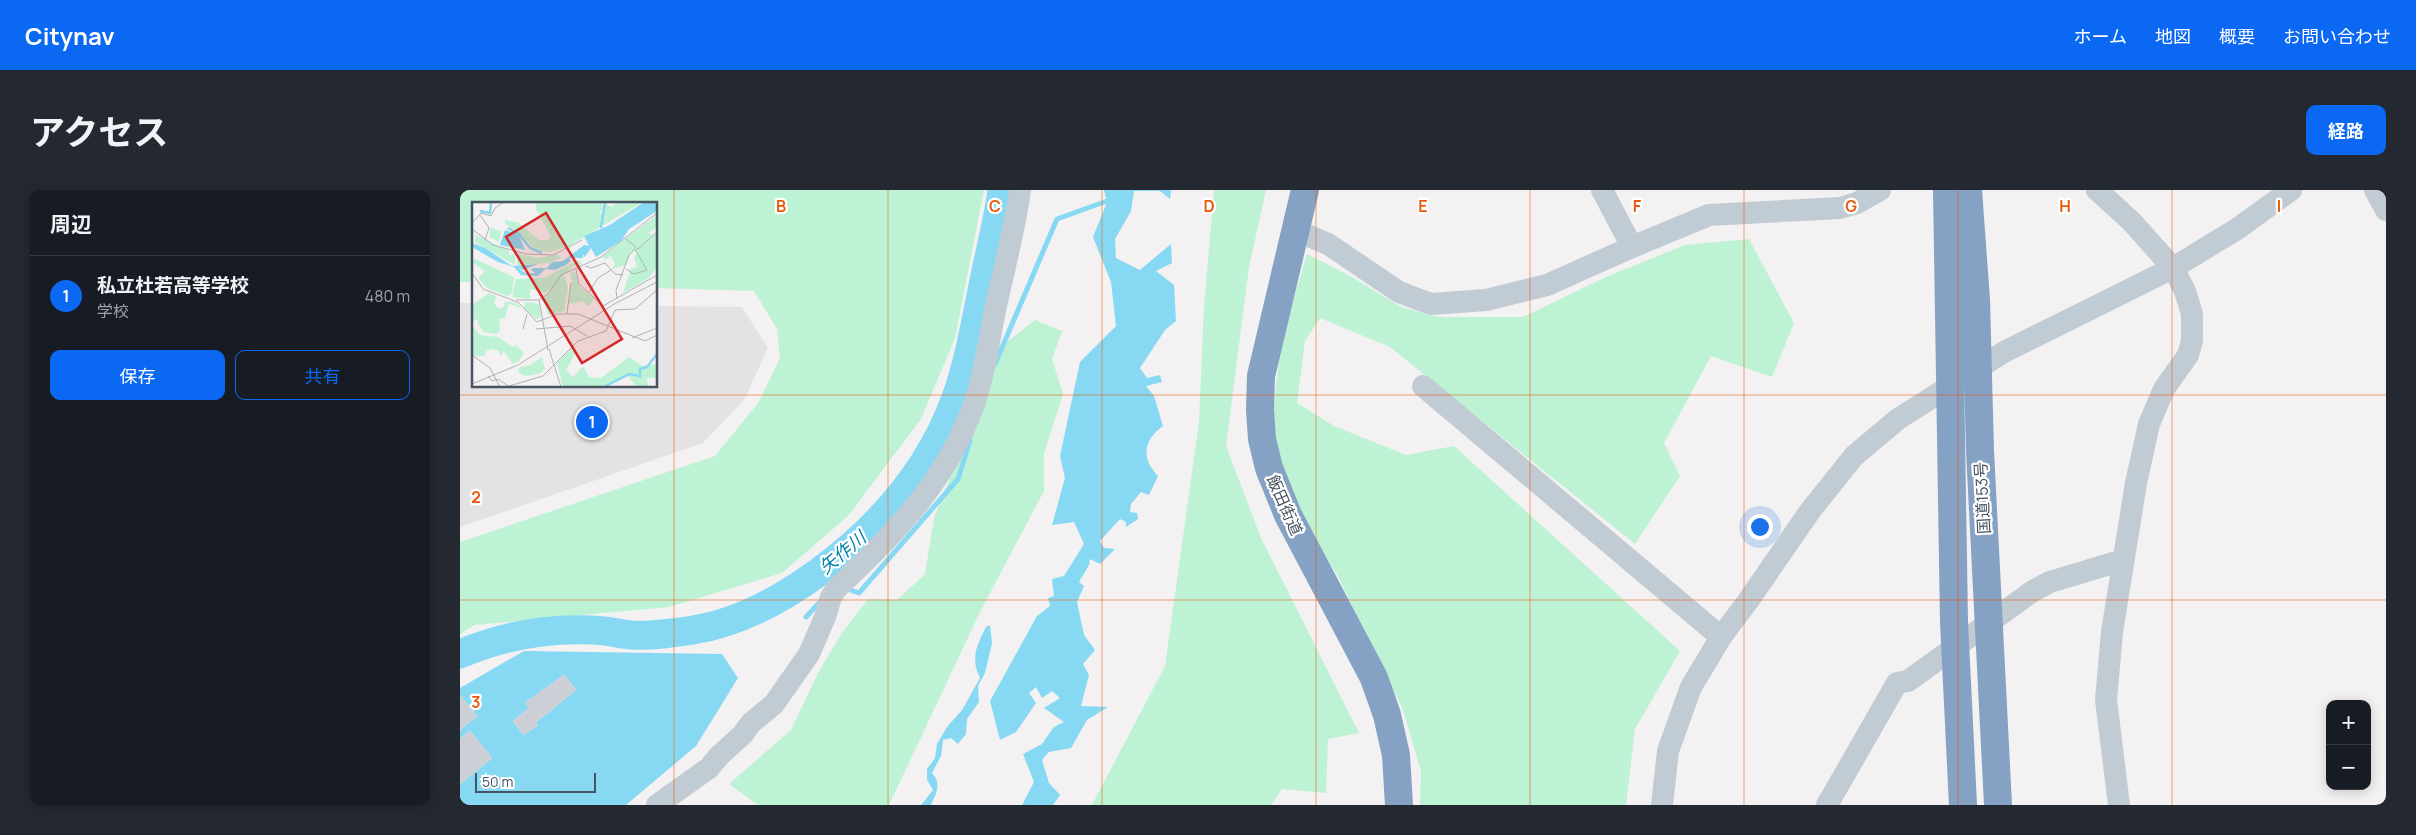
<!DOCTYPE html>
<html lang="ja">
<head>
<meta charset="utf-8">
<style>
	:root { --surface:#171b24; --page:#242831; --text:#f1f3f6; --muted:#9ea1a6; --line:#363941; --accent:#0b68f3 }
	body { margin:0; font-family:Manrope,"Noto Sans JP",sans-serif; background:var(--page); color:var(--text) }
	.controls { position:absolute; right:15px; bottom:15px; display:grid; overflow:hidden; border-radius:10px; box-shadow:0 2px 12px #0003 }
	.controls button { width:45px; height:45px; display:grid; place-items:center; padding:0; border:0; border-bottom:1px solid var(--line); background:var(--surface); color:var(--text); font:25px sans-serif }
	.scale { position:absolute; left:15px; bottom:12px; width:121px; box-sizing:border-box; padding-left:5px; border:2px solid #475360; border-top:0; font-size:14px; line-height:18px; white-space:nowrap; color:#475360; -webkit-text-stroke:4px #fff; paint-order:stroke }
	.you { position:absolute; left:1299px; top:336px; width:18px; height:18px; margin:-12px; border:4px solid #fff; border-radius:50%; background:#1a73e8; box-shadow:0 0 0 8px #1a73e833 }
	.badge { display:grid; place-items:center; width:32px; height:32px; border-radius:50%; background:var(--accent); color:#fff; font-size:16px; font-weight:700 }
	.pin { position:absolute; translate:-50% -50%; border:2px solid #fff; box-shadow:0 1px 5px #0006 }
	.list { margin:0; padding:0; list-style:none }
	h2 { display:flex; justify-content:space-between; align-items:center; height:65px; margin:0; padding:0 20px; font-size:21px }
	h2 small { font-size:16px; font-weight:400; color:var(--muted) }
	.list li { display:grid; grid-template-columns:32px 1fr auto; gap:15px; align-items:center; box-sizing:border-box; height:80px; padding:0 20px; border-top:1px solid var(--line) }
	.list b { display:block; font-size:19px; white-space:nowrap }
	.list p { margin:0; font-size:16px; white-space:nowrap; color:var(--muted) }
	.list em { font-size:16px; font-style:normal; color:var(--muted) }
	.actions { display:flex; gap:10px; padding:15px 20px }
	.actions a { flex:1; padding:11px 0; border:1px solid var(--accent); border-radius:10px; text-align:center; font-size:18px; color:var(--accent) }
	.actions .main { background:var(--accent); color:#fff }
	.map { position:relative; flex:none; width:1926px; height:615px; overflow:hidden; border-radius:10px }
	header { display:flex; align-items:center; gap:30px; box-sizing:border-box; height:70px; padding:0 25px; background:var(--accent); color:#fff }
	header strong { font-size:24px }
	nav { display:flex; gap:28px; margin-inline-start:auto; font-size:18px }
	.intro { display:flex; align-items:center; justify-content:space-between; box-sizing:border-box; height:120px; padding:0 30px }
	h1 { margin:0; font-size:35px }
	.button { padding:12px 22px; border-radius:10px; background:var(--accent); color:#fff; font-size:18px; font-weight:700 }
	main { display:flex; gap:30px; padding:0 30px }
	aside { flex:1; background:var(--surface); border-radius:10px; box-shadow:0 2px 12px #0003 }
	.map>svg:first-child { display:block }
</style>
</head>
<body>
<header>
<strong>Citynav</strong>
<nav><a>ホーム</a><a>地図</a><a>概要</a><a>お問い合わせ</a></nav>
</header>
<div class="intro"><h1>アクセス</h1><a class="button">経路</a></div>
<main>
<aside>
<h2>周辺<small></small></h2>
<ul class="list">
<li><span class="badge">1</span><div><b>私立杜若高等学校</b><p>学校</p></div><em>480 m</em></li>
</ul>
<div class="actions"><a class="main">保存</a><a>共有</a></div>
</aside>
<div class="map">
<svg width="1926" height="615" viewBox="0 0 1926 615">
	<rect width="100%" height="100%" fill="#f3f1f1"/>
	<!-- education -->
	<path fill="#e4e2e3" d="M0,113H14V196H196V116L282,117L308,158L284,210L243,253L0,337Z"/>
	<!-- green -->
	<path fill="#bdf3d4" d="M0,0H524L495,148L461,229L388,326L322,383L209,417L14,435L0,444V352L255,266L298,213L320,168L317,139L294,101L196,98V14H14V92H0Z
		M754,0H806L789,77L766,256L801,348L899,543L868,549L866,603L822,599L811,615H632L705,476L739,232L744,117Z
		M1289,49L1334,133L1312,187L1251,166L1204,253L1220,286L1175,354L930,157L860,128L845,151L837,213L874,236L946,265L994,256L1220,461L1175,539L1166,615H960L961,581L942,517L916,468L879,388L828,309L811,243L821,153L847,64L890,86L941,117L978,127H1063L1146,87L1225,55Z
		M575,130L602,141L592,169L603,204L584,264V301L521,420L429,615H298L269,594L331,540L358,483L382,443L408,409L437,410L465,384L474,328L543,155Z"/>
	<!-- water -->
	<path fill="#87d9f3" d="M644,0H711L710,9L700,1H674L671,21L655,49L656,68L680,80L711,54L712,73L696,81L714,95L716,131L705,140L680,178L687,188L700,185L702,192L686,196L694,206L703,236C683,250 681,269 698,286L689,305L681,302L671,314L670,322L677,323L678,329L666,337V332L660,329L640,351L644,358L655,359L640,374L630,369L629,375L619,392L624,396L617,412L624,445L635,460L623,474L629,485L621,516L648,517L627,530L611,558L589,562L582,570L589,593L600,605L593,615H562L574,592L563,564L582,554L594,537L604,532L584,518L600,508L592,501L582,508L576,497L569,503L576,513L556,542L540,550L530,511L577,426L590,416L588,408L594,406L592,389L604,386L624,354L614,332L592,335L605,288L600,266L620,172L656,136L651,92L633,47L647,12Z
		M530,435L532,453L525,483L518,496L519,512L507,529L506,544L498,554L491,548L483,550L481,566L472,583C482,594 476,603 471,615H461L473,600L467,590V579L475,568L477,554L487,537L502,520L520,488C510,468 517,455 526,437Z
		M64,461L262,464L278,488L236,556L166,615H0V498Z"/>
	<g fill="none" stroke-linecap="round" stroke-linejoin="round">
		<!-- stream -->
		<path stroke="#87d9f3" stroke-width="5" d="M535,174L597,29L647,11H652
			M385,398L399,403L498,289L510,251
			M346,427L359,413"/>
		<!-- river -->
		<path stroke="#87d9f3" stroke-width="29" d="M0,464C42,446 86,438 132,440C145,440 159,444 172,445C193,446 213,443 233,440C280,433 322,409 359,382C420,337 470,280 496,208C509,172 515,134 523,96C529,64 538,32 542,0"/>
	</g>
	<!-- building -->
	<path fill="#ccd0d6" stroke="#d4d7dd" d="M104,485L116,500L76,532L78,535L64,545L53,531L69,518L65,513Z
		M0,505L17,526L0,540Z
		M10,541L32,568L0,594V549Z"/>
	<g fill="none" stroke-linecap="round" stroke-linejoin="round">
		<!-- minor -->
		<path stroke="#c1cbd3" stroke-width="22" d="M1142,0L1172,57
			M1637,0L1672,32L1713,78L1725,101L1732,124V151L1728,165L1704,199L1689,234L1676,293L1652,442L1646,510L1659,615
			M1915,0L1926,20
			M837,41L868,54L939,102L971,114L1026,110L1087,95L1172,57L1249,25L1380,18L1397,13L1420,0
			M963,196L1261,447
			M197,615L249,578L259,566L283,544L291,533L314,514L349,464L365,427L371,407L377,398C437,342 490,287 516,208C526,177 530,143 537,111C545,75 555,37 560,0
			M1202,615L1208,561L1231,497L1261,447L1288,411L1350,321L1394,266L1438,229L1544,162L1713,78L1777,39L1831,0
			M1367,615L1437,493L1448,491L1573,401L1590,392L1663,370"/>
		<!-- highway -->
		<path stroke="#85a1c3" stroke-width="28" d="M845,0L801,186L800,220L802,249L809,278L828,325L914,488L927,525L936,565L939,615
			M1487,0L1494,432L1503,615
			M1508,0L1516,110L1520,261L1538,615"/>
	</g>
	<!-- grid -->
	<path fill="none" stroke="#e8590c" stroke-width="1" stroke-opacity="0.55" d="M214,0V615M428,0V615M642,0V615M856,0V615M1070,0V615M1284,0V615M1498,0V615M1712,0V615M0,205H1926M0,410H1926"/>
	<g text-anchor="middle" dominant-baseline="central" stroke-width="4.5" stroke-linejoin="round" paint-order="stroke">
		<!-- street labels -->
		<g font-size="16" fill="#475360" stroke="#fff">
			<text transform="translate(1522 308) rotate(-93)">国道153号</text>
			<text transform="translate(825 315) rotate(66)">飯田街道</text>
		</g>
		<!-- water labels -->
		<g font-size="18" font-style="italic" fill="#0380a8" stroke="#fff">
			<text transform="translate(382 362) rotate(-40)">矢作川</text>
		</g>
	</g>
	<!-- overview -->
	<g transform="translate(12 12)">
		<rect width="185" height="185" fill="#f3f1f1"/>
		<path d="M64,0H129L131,6L127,13L132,10V0L139,5L146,0H170L95,45L77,50L62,47L46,29L33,22V18L45,20L67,38H76L79,34L64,7ZM185,13V25L176,31L185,33L184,66L177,76L151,91L159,66L165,65L162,55L166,49L159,50L154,63L140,67L143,62L139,54L132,58L131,54ZM18,26L29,29L27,40L18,35ZM4,33L37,49V53L43,52V63L3,40ZM46,52L67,56L85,52L89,56L77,61L48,63H45ZM3,57L42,75L40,91L35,94L15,86L6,76L13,69L0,60ZM107,58L110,62L100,65L74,91L58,87V97L40,95L44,77L71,76ZM103,69L108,85L122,97L118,103L114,104L112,99L97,102L100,78L98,72L93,74L96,86L92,109L76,113L71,98L87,77ZM17,91L24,94L22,101L26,106H31L33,100H40L47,103L49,106L37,102L33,116L27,117L28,129L24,132L11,130L5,120L7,117L0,119V103ZM53,100L67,102L69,115L64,117L52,106ZM0,123L8,133L26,135L41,145L44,143L52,151L47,159L41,162L32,149L28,154L27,149L21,147L14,149L13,154H0ZM100,146L103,152L94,168L101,175L111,164L117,175L129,176L157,155L170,164L185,162V176H175L176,185H165L156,174L133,185H91L85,161ZM70,155L73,167L67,172L53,174L46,170L48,165L58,163Z" fill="#bdf3d4"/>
		<path d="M172,0H185V9L157,27L149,39L124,55L119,46L113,55L111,52V56H97L99,59L94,63L83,68L73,67L66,74L49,73L42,65L26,60L0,45V41L13,46L40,64L66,62L51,68L46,66L55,72L63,71L59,68L62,66H75L80,60L91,59L112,43L117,44L112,34L138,23ZM33,28L47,33L53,48L28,43Z" fill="#87d9f3"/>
		<path fill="none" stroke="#87d9f3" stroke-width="2.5" d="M8,9L18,11L19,0M36,26L47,32L58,46L70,51M129,26L133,0M132,185L157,172L168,174V167L175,165L185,152"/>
		<path fill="none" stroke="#aeb2b7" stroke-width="1" d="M8,13L17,26L13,38M0,21L9,11L19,14L23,6L32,0M0,27L21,43L54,52L81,53L110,38M154,37L166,47L185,30M113,64L119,66L133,61L143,72L151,73M104,67L107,82L131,104M0,71L11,87L35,96M117,90L126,76L139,68M35,96L47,101L65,120L85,112H106L173,139L185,133M145,97L144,88L157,53L163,47L175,68L162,72L154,67M44,98H67M131,104L185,73M95,111L99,81M51,127L55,112M64,127L98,124L115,134M160,136L185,126M77,147L89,185M76,148L67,98L76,92L89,73L129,55L185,11M0,153L18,166L28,185M16,174L20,179L26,177L38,185M0,182L46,163L144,101L185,80M37,184L71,174L106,139L134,129L143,108L163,107L185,88"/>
		<path fill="#d62828" fill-opacity="0.15" stroke="#d62828" stroke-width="2.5" d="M74,11L150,137L110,161L34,35Z"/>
		<rect width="185" height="185" fill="none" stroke="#475360" stroke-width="2.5"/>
	</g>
	<g font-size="16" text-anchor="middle" font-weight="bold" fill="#e8590c" stroke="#fff" stroke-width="4.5" stroke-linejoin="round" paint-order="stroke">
		<text x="321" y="22">B</text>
		<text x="535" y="22">C</text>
		<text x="749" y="22">D</text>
		<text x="963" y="22">E</text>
		<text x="1177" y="22">F</text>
		<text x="1391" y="22">G</text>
		<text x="1605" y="22">H</text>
		<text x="1819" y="22">I</text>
		<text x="16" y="313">2</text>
		<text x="16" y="518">3</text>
	</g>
</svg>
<div class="controls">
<button>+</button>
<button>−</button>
</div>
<div class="scale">50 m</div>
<div class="you"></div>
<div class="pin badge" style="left:132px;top:232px">1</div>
</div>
</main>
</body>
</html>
